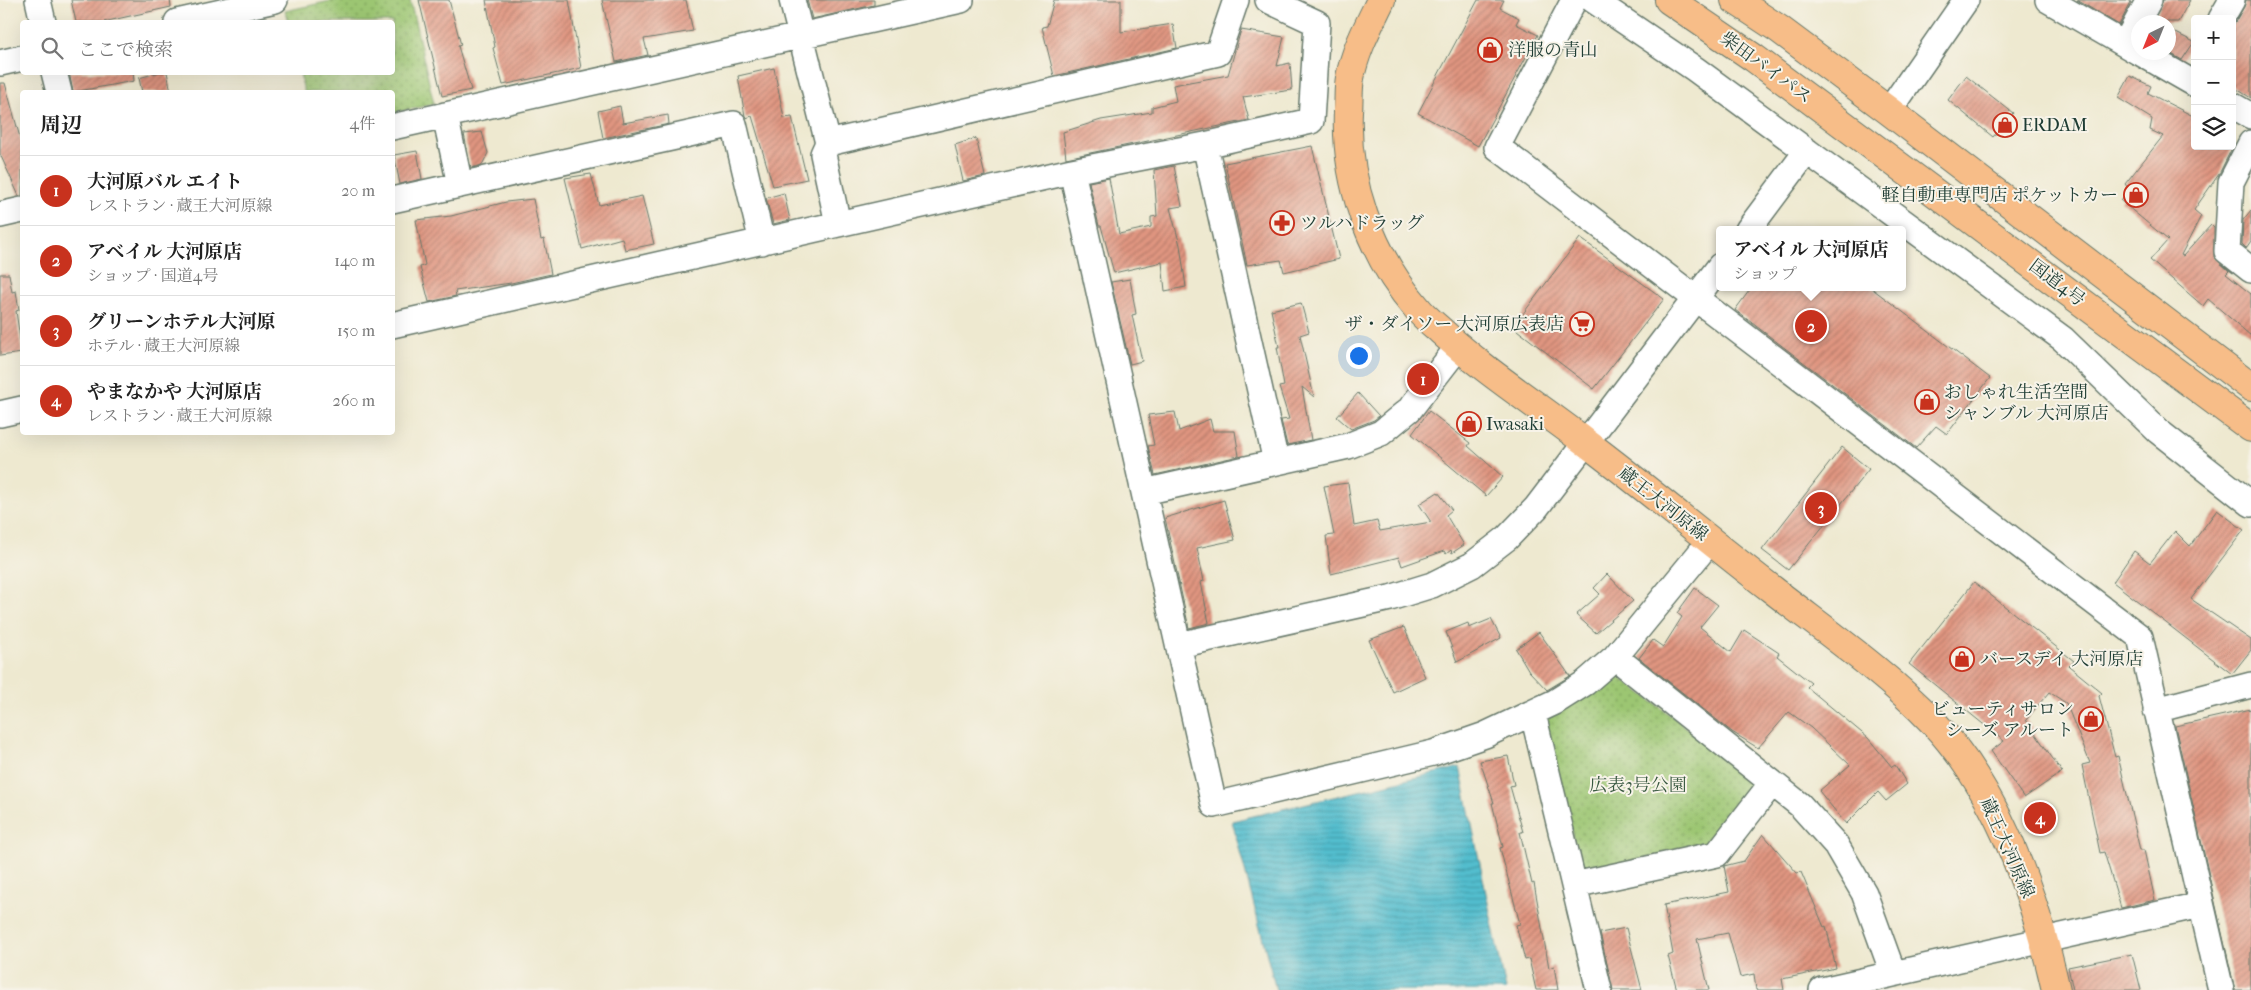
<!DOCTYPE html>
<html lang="ja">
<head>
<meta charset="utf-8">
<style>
	:root { --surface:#fff; --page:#f2f2f2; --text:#222; --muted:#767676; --line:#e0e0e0; --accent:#c8321e }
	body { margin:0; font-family:"IM FELL French Canon","Noto Serif JP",serif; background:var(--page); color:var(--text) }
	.controls { position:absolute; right:15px; top:15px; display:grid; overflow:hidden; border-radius:5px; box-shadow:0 5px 20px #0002 }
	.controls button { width:45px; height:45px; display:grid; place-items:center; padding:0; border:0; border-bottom:1px solid var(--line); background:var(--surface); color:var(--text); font:25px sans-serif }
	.compass { position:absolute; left:2131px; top:15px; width:45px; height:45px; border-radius:50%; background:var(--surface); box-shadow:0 5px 20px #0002; rotate:223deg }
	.you { position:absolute; left:1358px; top:355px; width:18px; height:18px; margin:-12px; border:4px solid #fff; border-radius:50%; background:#1a73e8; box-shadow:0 0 0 8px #1a73e833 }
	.badge { display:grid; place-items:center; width:32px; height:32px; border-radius:50%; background:var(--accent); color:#fff; font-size:16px; font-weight:700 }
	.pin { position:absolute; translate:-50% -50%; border:2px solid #fff; box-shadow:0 1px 5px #0006 }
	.popup { position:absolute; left:1716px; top:226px; width:190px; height:65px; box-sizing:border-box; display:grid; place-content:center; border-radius:5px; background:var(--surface); filter:drop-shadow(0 1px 4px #0005); font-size:16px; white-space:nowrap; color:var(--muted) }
	.popup b { font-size:19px; color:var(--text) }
	.popup::after { content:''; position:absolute; left:50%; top:100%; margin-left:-10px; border:10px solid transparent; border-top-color:var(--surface) }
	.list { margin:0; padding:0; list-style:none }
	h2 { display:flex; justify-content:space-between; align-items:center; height:65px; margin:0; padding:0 20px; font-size:21px }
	h2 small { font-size:16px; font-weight:400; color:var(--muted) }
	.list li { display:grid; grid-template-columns:32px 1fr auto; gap:15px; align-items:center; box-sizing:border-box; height:70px; padding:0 20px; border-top:1px solid var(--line) }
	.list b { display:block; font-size:19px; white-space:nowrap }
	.list p { margin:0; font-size:16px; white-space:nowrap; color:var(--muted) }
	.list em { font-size:16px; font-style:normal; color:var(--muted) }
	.icon { flex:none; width:28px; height:28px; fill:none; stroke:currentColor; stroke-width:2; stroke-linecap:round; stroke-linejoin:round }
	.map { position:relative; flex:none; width:2251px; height:990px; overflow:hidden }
	.search { position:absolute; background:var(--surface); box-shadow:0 5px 20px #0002; left:20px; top:20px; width:375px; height:55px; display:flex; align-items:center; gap:12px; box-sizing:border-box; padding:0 18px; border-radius:5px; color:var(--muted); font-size:19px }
	.panel { position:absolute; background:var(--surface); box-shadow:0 5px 20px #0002; left:20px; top:90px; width:375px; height:345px; border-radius:5px }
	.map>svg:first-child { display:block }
</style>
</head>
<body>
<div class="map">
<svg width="2251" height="990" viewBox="0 0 2251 990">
	<defs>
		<pattern id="park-dots" width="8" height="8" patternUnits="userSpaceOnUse" patternTransform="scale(1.25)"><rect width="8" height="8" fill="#9cc672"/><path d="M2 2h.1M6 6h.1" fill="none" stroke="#7fa25e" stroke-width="1.8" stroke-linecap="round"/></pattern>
		<pattern id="water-rules" width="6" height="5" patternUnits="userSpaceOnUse" patternTransform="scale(1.25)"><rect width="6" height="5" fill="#52bdce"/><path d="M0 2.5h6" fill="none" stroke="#439ba8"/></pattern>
		<pattern id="building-hatch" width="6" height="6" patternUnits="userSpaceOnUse" patternTransform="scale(1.25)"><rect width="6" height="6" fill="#e09580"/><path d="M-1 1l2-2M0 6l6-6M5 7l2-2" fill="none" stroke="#b57b6a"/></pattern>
	</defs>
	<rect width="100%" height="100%" fill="#f7f3e8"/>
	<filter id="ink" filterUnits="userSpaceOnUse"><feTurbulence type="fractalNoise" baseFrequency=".02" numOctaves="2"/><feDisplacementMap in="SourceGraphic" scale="10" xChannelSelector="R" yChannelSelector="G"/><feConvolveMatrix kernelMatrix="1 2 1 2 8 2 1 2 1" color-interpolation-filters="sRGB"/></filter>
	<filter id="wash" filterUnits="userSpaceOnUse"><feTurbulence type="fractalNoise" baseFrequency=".0096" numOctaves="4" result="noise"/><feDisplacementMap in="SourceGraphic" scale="20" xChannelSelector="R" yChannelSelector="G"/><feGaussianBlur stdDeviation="1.12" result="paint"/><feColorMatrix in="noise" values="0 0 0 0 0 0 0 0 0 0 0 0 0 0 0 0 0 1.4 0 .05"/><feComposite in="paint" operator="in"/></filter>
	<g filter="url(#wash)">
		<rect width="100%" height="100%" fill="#eee9d0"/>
		<!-- park -->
		<path fill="url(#park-dots)" stroke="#5e8253" d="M335,0H410L434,104L393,113L392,92H304L300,73L392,72V22H288L285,11Z
			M1615,673L1753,778L1757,789L1713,845L1582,871L1544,726L1547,716Z"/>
		<!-- water -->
		<path fill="url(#water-rules)" stroke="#387d81" d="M1460,767L1506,990H1276L1232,821Z"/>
		<g id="blocks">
			<!-- building -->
			<path fill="url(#building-hatch)" d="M71,0H170L171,7L103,22H76Z
				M419,0H449L461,45L458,46L471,90L442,96Z
				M486,0H569L581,68L503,85L493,48L495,47Z
				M602,0H686L693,31L644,39L648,55L616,62Z
				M807,0H874V5L812,19Z
				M1054,0H1121V32L1173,24L1177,48L1054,76L1042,27L1047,26Z
				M1478,0H1504L1500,8L1519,18L1516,24L1538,35L1478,146L1418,113Z
				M2077,0H2127L2131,2L2119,25Z
				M2163,0H2190L2178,22H2153Z
				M2246,0H2251V98L2232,86V27L2244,7Z
				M2168,29L2194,42L2182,60L2168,52Z
				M1241,30L1284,37L1277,66L1290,63L1292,90L1243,97L1249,120L1066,158L1063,132L1101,120L1152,112V107L1176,101L1173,85L1228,75Z
				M774,68L784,118L792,117L807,179L773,186L752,116L746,118L745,116L738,76Z
				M69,72H133L134,81L73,92Z
				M160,72H167L171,92H142L139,78Z
				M1966,76L2013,113L1993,137L1948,100Z
				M2130,76L2151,86L2148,93L2195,117V146H2233L2219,174L2194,210L2201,216L2181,255L2183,256L2211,225L2214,228V257L2229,271L2226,274L2251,294V336L2208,299L2203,306L2150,260L2168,240L2121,201L2130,190L2125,184L2163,136L2150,130L2152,119L2118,98Z
				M0,83H5L22,145V196H19L0,154Z
				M620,106L623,123L668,115L669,124L603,138L598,111Z
				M482,132L488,153L482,165L471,168L464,134Z
				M976,138L985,176L963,181L955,145Z
				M1312,146L1339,259L1284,272L1281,260L1247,265L1225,163Z
				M417,151L422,179L400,184L394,155Z
				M1174,166L1182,206L1170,208L1180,245L1186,287L1165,291L1162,262L1114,273L1101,226H1099L1089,182L1109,178L1119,234L1151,227V217L1157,216L1154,170Z
				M591,174L599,205L642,196L654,244L625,250L622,238L582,249L565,178Z
				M784,193L790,220L773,224L766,198Z
				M533,199L541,240L544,239L551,274L511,283L455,291L456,296L429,302L420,267L425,265L416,220L451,216L506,202Z
				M2251,210V241L2246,248L2242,244L2243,220Z
				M1580,238L1664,299L1594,389L1513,327Z
				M0,274H9L12,292L16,291L19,310L16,311L22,353L0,356Z
				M1130,279L1136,314L1132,315L1142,361L1130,364L1111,282Z
				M1752,287H1870L1990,378L1947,434L1936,426L1916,448L1735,310Z
				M1301,303L1309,332L1300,335L1314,397L1302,387L1311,440L1287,445L1281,420L1289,419L1279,387L1284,386L1277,347H1279L1271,310Z
				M1358,393L1379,416L1374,420L1351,429L1337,417Z
				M1429,411L1470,443L1468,446L1503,477L1486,496L1412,434Z
				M1175,412L1179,431L1210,419L1213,431H1235L1239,456L1155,475L1148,446L1154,445L1148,415Z
				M1842,447L1869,469L1788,570L1762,550Z
				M1348,483L1354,526L1377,521L1380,531L1431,522L1419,504L1438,492L1452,510L1446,515L1464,545L1452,553L1451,550L1446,554L1444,551L1402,566L1399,557L1331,574L1326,536L1334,535L1324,486Z
				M1224,500L1235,540L1197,548L1204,581L1201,582L1209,623L1189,628L1165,518Z
				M2217,510L2244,530L2191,599L2251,640V650L2232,674L2113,582L2134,551L2150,563L2175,531L2190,546Z
				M1607,574L1633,601L1596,633L1576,615L1600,594L1594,588Z
				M1974,582L2074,661L2069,666L2102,693L2099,696L2115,757L2118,756L2140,850H2144L2155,900L2121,908L2104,852L2100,853L2082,765L2090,763L2066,703L2049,692L2026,720L2062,772L2024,798L1991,751L2004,741L1909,664Z
				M1695,588L1718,605L1700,627L1731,652L1744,630L1779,653L1777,656L1811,683L1807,687L1868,738L1892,767L1895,765L1907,784L1886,801L1878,792L1846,824L1819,791L1850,765L1811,728L1789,712L1758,748L1732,732L1639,658L1653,640L1663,647L1682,617L1677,613Z
				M1491,619L1501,638L1457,662L1446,632L1468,623L1469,628Z
				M1404,627L1425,677L1393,692L1369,640Z
				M1539,632L1570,676L1547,690L1529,671L1516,649Z
				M2251,709V990H2235L2175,726Z
				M1508,756L1514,785L1510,786L1523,832H1520L1532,884L1534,883L1549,968L1554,966L1558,990H1536L1529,959L1525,960L1516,925L1520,924L1500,848L1503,847L1492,803H1494L1480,761Z
				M1763,834L1797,873L1801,872L1824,927L1826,926L1836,968L1782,979L1784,990H1756L1754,974L1740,977L1728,933L1697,939L1709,990H1677L1668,956L1673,954L1664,905L1729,892L1724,866L1744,861Z
				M1626,928L1642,990H1613L1600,933Z
				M2132,954L2141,990H2073L2068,967Z"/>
		</g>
	</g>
	<g filter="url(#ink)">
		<use href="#blocks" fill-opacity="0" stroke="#67796b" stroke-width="1"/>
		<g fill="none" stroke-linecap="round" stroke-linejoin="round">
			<defs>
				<path id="minor" d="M38,0L43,22
					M792,0L828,143L823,154L838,224
					M1574,0L1497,147L2140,637L2221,990
					M1593,0L1695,69L2063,339L2158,431L2251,504
					M2048,0L2138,52
					M2221,19L2232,0
					M177,22L275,0
					M2125,44L2149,0
					M2139,52L2195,84
					M0,63L22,58
					M54,72L59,92
					M2232,105L2251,116
					M1889,111L1966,0
					M445,115L460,185
					M392,127L961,0
					M828,143L1218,53L1236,0
					M2251,143L2231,182L2227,251L2251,270
					M1205,145L1276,462
					M1072,171L1214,805L1433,753L1485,735L1555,702L1585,683L1615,657L1710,541
					M392,200L734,124L762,242
					M0,215L22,210
					M1748,230L1807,151
					M392,325L1072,171L1205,145L1311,121L1317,23L1268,0
					M0,414L22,409
					M1144,492L1348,446L1381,433L1410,409L1458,347
					M1179,645L1390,598L1432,585L1472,565L1507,538L1536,508L1720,266
					M1615,657L1800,805L1836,845L1864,893L1893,973
					M2156,710L2251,685
					M1533,714L1599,990
					M1574,885L1717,854L1772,783
					M1822,990L2200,905"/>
				<path id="major" d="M1381,0C1369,25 1355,50 1350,78C1348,89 1349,100 1348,111C1345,181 1370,254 1417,308C1423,316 1432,323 1440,330C1485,372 1536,404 1584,441C1648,489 1709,541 1773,590C1827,632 1885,672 1933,722C1999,792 2035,897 2056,990"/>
				<path id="highway" d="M1669,0L1754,58L2251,428
					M1735,0L1779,29L1889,111L2251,387"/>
			</defs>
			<!-- minor casing -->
			<use href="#minor" stroke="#67796b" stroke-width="28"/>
			<!-- major casing -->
			<use href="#major" stroke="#67796b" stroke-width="30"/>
			<!-- highway casing -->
			<use href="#highway" stroke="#67796b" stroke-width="30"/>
			<!-- minor -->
			<use href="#minor" stroke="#fff" stroke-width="25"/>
			<!-- major -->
			<use href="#major" stroke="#f7bd88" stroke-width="28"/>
			<!-- highway -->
			<use href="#highway" stroke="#f7bd88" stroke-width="28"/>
		</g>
	</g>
	<!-- icons -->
	<defs>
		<symbol id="shop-ring" viewBox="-11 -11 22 22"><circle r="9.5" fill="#f7f3e8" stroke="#c8321e" stroke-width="1.5"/><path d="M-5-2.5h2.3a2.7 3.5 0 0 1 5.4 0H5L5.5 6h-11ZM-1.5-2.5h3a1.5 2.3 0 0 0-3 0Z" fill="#c8321e"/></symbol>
		<symbol id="pharmacy-ring" viewBox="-11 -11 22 22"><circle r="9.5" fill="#f7f3e8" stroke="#c8321e" stroke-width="1.5"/><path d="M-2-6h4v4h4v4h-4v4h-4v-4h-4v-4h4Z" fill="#c8321e"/></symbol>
		<symbol id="supermarket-ring" viewBox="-11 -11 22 22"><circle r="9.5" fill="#f7f3e8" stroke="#c8321e" stroke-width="1.5"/><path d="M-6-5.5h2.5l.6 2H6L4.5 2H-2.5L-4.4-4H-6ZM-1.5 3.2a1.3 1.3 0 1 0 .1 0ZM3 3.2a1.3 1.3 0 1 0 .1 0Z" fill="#c8321e"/></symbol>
	</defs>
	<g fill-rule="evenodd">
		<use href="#shop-ring" x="1476" y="36" width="28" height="28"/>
		<use href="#shop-ring" x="1991" y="111" width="28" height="28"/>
		<use href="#shop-ring" x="2122" y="181" width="28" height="28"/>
		<use href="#pharmacy-ring" x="1268" y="209" width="28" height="28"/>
		<use href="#supermarket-ring" x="1568" y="310" width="28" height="28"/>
		<use href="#shop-ring" x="1913" y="388" width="28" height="28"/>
		<use href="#shop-ring" x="1455" y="410" width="28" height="28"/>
		<use href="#shop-ring" x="1948" y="645" width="28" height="28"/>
		<use href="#shop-ring" x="2077" y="705" width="28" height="28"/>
	</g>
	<g text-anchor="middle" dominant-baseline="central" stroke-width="4" stroke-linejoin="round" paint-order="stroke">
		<!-- poi labels -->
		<g font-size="18" fill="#1f3d34" stroke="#f7f3e8" text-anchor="start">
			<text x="1508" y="50">洋服の青山</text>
			<text x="2022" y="125">ERDAM</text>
			<text x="2118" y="195" text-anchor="end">軽自動車専門店 ポケットカー</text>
			<text x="1300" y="223">ツルハドラッグ</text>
			<text x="1564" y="324" text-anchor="end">ザ・ダイソー 大河原広表店</text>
			<text x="1944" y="392">おしゃれ生活空間<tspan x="1944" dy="21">シャンブル 大河原店</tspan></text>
			<text x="1486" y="424">Iwasaki</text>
			<text x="1980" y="659">バースデイ 大河原店</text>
			<text x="2074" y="709" text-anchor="end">ビューティサロン<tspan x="2074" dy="21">シーズ アルート</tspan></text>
		</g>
		<!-- street labels -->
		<g font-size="18" fill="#1f3d34" stroke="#f7f3e8">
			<text transform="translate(1766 68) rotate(36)">柴田バイパス</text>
			<text transform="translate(2057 283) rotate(37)">国道4号</text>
			<text transform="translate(1663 504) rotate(38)">蔵王大河原線</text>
			<text transform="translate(2007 848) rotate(66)">蔵王大河原線</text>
		</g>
		<!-- park labels -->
		<g font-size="18" fill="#385840" stroke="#f7f3e8">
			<text x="1638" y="785">広表3号公園</text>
		</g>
	</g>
</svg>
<div class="controls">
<button>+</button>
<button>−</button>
<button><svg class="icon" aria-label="layers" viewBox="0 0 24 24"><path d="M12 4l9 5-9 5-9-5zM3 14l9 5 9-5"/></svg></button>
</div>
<svg class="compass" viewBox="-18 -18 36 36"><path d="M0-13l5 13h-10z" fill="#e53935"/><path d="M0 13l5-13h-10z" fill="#767676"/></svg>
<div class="you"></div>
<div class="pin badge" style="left:1423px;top:379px">1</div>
<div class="pin badge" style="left:1811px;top:326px">2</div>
<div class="popup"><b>アベイル 大河原店</b>ショップ</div>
<div class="pin badge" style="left:1821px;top:508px">3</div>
<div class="pin badge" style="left:2040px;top:818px">4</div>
<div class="search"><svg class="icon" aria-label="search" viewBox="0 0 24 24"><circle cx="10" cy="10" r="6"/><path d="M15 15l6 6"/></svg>ここで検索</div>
<section class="panel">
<h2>周辺<small>4件</small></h2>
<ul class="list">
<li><span class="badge">1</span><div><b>大河原バル エイト</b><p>レストラン · 蔵王大河原線</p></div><em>20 m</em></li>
<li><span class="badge">2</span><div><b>アベイル 大河原店</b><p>ショップ · 国道4号</p></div><em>140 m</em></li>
<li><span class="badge">3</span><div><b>グリーンホテル大河原</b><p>ホテル · 蔵王大河原線</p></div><em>150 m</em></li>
<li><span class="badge">4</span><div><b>やまなかや 大河原店</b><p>レストラン · 蔵王大河原線</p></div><em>260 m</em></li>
</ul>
</section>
</div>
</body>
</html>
